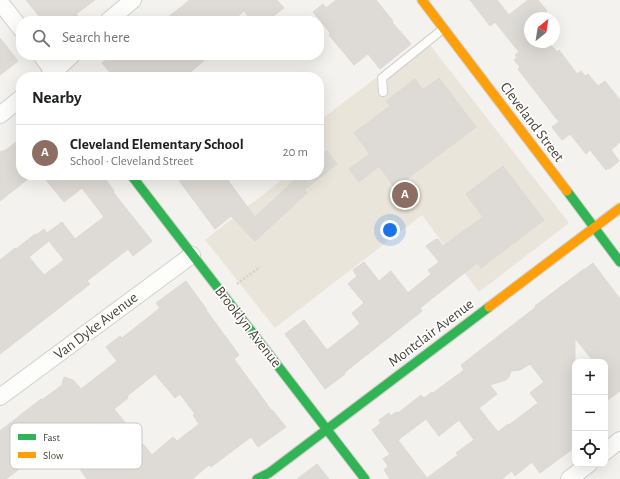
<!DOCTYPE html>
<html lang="en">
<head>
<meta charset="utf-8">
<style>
	:root { --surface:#fff; --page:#f6f6f6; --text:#202124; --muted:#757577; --line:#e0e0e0; --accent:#868178 }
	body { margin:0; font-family:"Alegreya Sans",sans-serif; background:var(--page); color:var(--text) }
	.controls { position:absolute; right:12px; bottom:12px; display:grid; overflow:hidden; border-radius:8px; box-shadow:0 4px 16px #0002 }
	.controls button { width:36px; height:36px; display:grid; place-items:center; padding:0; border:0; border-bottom:1px solid var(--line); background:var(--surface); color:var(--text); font:20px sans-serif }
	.compass { position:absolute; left:524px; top:12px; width:36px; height:36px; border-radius:50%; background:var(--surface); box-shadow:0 4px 16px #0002; rotate:30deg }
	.you { position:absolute; left:390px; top:230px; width:14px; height:14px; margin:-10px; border:3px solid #fff; border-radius:50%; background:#1a73e8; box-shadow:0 0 0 6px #1a73e833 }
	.badge { display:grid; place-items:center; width:26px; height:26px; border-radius:50%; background:var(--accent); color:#fff; font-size:13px; font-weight:700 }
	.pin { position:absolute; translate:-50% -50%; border:2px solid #fff; box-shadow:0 1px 4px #0006 }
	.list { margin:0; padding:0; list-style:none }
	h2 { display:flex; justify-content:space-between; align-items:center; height:52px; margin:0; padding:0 16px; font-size:17px }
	h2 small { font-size:13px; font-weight:400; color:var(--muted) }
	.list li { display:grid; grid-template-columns:26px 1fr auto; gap:12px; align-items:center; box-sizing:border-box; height:56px; padding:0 16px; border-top:1px solid var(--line) }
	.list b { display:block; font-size:15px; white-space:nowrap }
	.list p { margin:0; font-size:13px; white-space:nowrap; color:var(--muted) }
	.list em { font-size:13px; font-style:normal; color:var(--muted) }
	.icon { flex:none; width:22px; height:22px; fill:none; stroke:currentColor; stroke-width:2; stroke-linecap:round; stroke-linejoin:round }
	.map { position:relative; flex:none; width:620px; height:479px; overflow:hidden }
	.search { position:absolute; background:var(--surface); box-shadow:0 4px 16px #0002; left:16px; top:16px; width:308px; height:44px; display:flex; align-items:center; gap:10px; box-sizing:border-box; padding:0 14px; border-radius:16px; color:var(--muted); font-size:15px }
	.panel { position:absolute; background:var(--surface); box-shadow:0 4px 16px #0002; left:16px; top:72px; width:308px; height:108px; border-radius:16px }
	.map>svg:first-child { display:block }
</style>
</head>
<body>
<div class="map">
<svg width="620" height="479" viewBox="0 0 620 479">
	<rect width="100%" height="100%" fill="#f4f2ee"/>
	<!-- education -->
	<path fill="#eae5da" d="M426,40L569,223L479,292L422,215L275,328L205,240L288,175H319V150L324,146L319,140V121Z"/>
	<!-- building -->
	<path fill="#dedbd6" stroke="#dcd9d4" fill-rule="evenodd" d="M26,0H95L76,14L82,21H43Z
		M190,0H277L284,8L267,21H252L244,11L232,21H163Z
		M336,0H376L393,21L392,22L411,44L380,69L368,54L354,65L329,35L331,34L313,12L323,4L326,8Z
		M470,0H497L509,15L528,0H538L547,11L539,18H529L530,42H548L557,52L559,50L577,74L581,71L585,76L588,74L598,86L605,81L620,100V142L611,150L619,161L609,169L608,168L606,170L590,150L586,154L570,134L562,140L552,127L559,122L518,69L520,67L514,60L517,58L515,55L519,52L495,22L490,26Z
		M0,38L18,61L0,75Z
		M112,55H210L185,77H114L102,63Z
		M439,78L476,127L395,188L379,166L359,182L349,169L370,154L354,133L390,106L386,101L415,79L423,90Z
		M21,138V175H33L0,201V152L6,150Z
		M327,151L337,164L304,190L307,193L255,241L231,216L215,229L175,175H224L255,217L300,175H319V157Z
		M503,166L544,220L481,268L477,263L420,308L422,311L378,346L344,373L345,374L325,389L285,334L304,320L327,350L360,324L352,313L364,303L348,284L357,276L353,270L364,262L379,281L391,271L408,293L431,274L428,270L439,262L426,246L436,239V240L438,239L443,246L483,217L466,194Z
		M42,175H98L95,177L98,181L104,177L114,191L113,192L152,241L133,256L128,249L87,281L90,284L0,354V260L15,248L16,249L35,234L36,235L44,229L47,233L62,222L75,239L104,217L82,188L64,202ZM49,241L64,260L44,275L29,257Z
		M593,263L620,299V391L605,402V362H594L575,338V447L540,473L532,462L515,476L512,471L502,479H390L384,470L388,466L383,459L390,454L372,430L381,423L379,420L389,413L391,416L396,412L398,413L421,395L424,398L432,392L433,393L464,370L461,365L536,307L535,306L584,269V270ZM530,364L544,382L530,393L538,403L509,425L508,424L498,432L479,408L497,394L490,385L506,380L509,377L511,371L520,370ZM426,419L439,436L459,420L474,440L456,453L458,455L427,478L398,440Z
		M186,281L207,310H206L239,355L234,359L272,411H273L286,427L258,447L251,437L211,467L209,465L192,479H87L65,448L44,465L37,456L6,479H0V431L41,399L42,400L62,385L64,377L73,380L81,389L117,361L106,347L120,336L122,338L160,308L156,303ZM155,374L175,398L180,394L195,414L193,415L199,424L177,441L173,437L152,455L114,409L128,398L127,396Z
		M317,464L329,479H297Z"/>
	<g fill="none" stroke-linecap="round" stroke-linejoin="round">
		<defs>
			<path id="lane" d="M383,92L382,78L443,29"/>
			<path id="street" d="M0,2L21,29
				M108,21L133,0
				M41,55L57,77
				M48,77L72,55
				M0,115L21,98
				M0,397L192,255
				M605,452L620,440
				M569,479L589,464"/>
			<path id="fast" d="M131,175L365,479
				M567,191L620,262
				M257,479L269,473L489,307"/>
			<path id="slow" d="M422,0L567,191
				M489,307L620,208"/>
		</defs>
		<!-- lane casing -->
		<use href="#lane" stroke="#d2d0cb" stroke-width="10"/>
		<!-- street casing -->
		<use href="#street" stroke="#d2d0cb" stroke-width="18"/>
		<!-- fast casing -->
		<use href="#fast" stroke="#d3cfc5" stroke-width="11"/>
		<!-- slow casing -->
		<use href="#slow" stroke="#d3cfc5" stroke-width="11"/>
		<!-- path -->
		<path stroke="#d3d2cc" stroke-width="2.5" stroke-dasharray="2 2" stroke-linecap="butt" d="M237,284L260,267"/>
		<!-- lane -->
		<use href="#lane" stroke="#fdfdfc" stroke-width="8"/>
		<!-- street -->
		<use href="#street" stroke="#fdfdfc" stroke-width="16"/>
		<!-- fast -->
		<use href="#fast" stroke="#30b455" stroke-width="9"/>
		<!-- slow -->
		<use href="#slow" stroke="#ff9f0a" stroke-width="9"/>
	</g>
	<g text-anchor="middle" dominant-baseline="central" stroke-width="3.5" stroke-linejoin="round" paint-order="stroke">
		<!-- street labels -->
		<g font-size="15" fill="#4b4439" stroke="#fff">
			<text transform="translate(532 122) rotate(53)">Cleveland Street</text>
			<text transform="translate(96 326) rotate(-37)">Van Dyke Avenue</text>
			<text transform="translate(248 327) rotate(52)">Brooklyn Avenue</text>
			<text transform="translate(431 333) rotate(-37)">Montclair Avenue</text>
		</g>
	</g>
	<!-- legend -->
	<rect x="10" y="423" width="132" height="46" rx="6" fill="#fff" stroke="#c9c7c4" stroke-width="1"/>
	<rect x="18" y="434" width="18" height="6" fill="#30b455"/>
	<rect x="18" y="452" width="18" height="6" fill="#ff9f0a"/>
	<g font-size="11" fill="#4b4439">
		<text x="43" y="441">Fast</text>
		<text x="43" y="459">Slow</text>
	</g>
</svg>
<div class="controls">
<button>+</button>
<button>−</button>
<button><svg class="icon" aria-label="locate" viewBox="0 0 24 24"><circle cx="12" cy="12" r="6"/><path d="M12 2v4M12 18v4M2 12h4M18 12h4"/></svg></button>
</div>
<svg class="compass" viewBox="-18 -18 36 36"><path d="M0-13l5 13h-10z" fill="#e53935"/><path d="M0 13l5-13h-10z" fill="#757577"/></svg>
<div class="you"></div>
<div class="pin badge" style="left:405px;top:195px;background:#8d6e63">A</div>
<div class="search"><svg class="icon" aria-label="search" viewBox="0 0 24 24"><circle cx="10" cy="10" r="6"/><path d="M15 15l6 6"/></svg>Search here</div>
<section class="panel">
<h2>Nearby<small></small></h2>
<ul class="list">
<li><span class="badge" style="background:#8d6e63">A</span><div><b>Cleveland Elementary School</b><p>School · Cleveland Street</p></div><em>20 m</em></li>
</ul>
</section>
</div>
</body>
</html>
